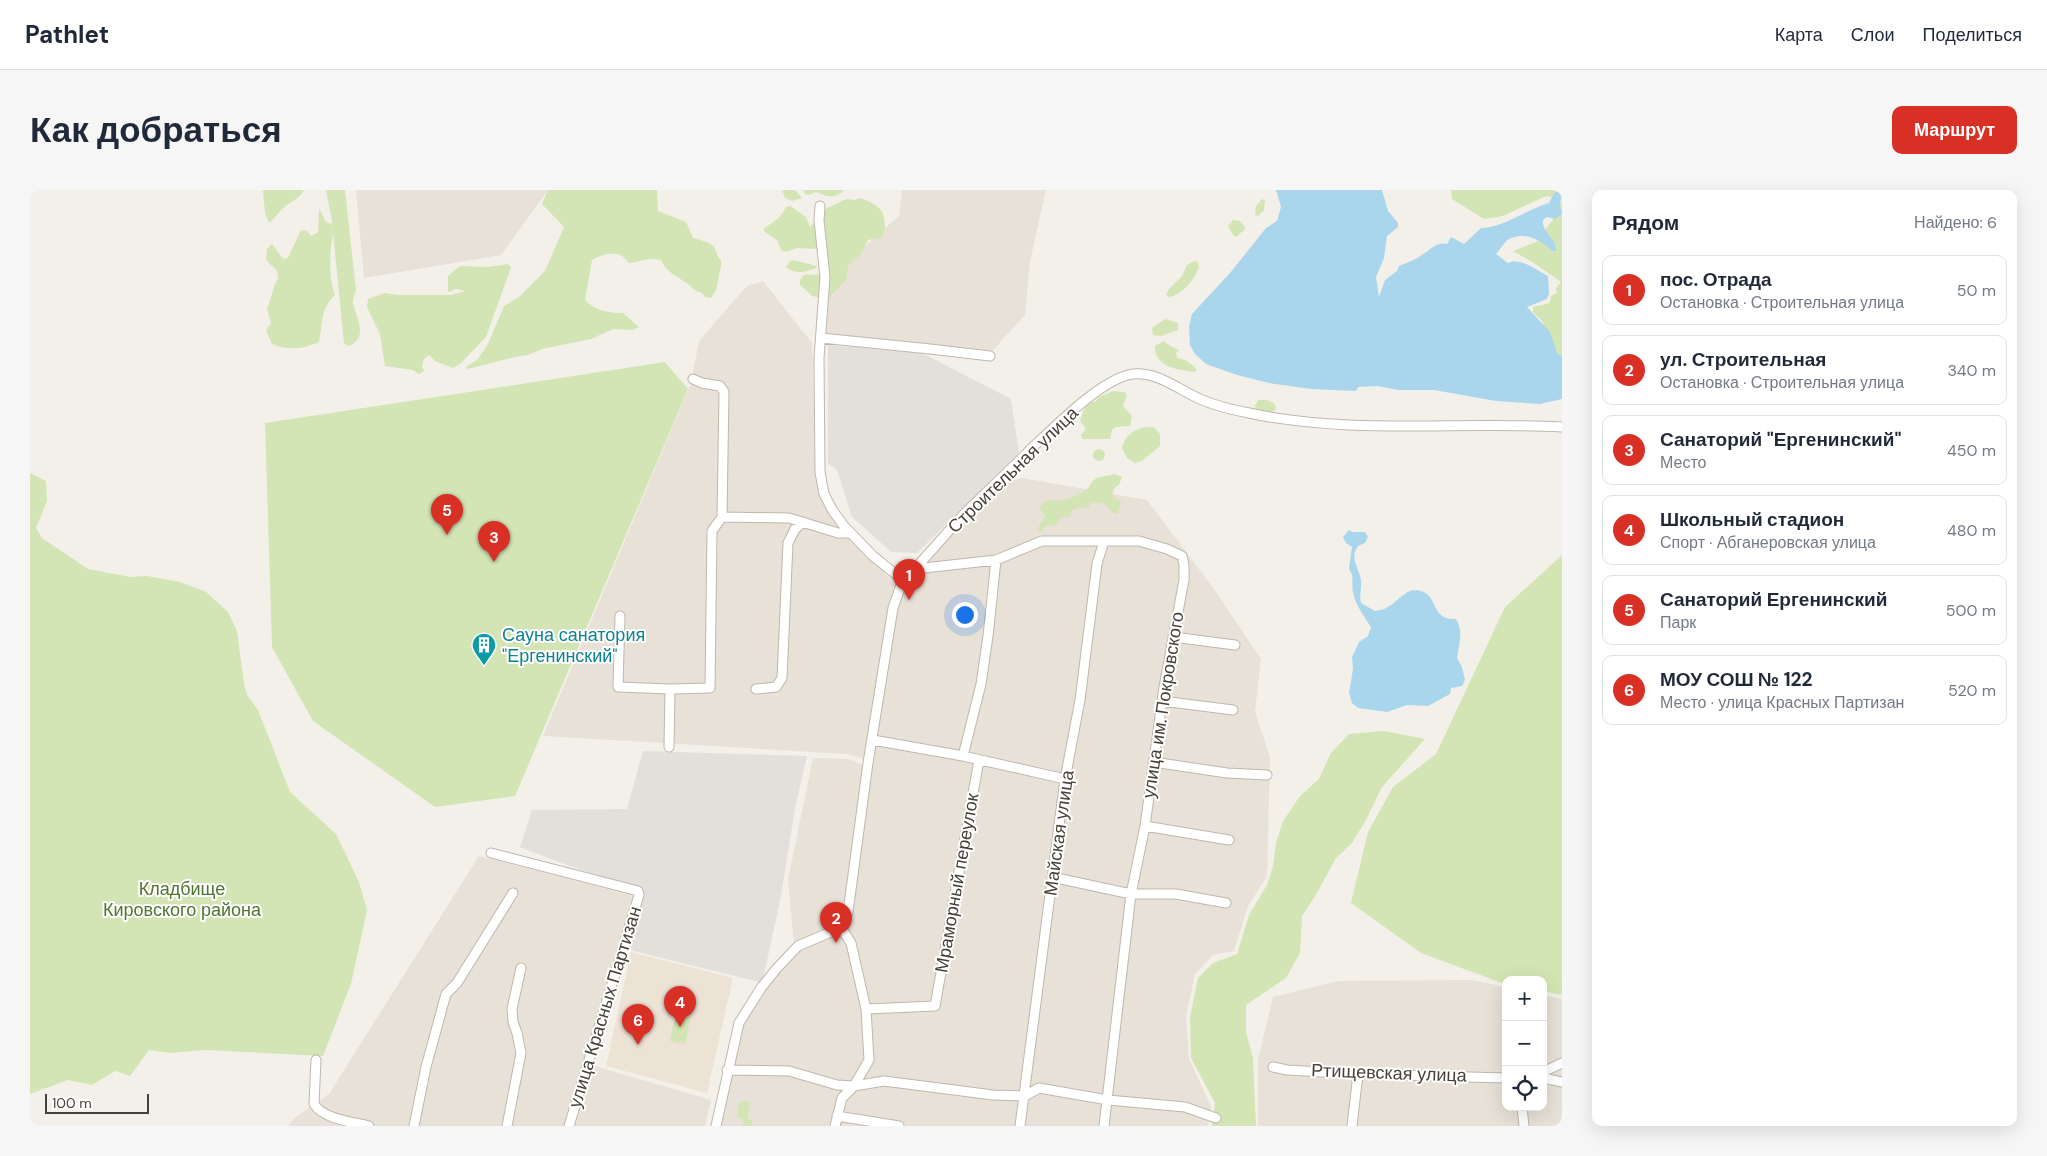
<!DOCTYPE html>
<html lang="ru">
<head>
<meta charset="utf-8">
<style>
	:root { --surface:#fff; --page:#f6f6f7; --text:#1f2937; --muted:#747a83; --line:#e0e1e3; --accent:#d93025 }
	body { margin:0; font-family:"DM Sans",sans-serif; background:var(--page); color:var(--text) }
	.controls { position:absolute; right:15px; bottom:15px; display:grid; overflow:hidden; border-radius:10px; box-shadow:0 5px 20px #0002 }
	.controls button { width:45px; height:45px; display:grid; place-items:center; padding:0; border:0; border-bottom:1px solid var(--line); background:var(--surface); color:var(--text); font:25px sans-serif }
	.scale { position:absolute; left:15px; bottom:12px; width:104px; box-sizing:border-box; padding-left:5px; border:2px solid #474038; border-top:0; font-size:14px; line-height:18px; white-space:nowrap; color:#474038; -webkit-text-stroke:4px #fff; paint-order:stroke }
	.you { position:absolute; left:934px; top:424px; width:18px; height:18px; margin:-12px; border:4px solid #fff; border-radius:50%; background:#1a73e8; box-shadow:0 0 0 8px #1a73e833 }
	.badge { display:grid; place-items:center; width:32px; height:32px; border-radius:50%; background:var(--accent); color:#fff; font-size:16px; font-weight:700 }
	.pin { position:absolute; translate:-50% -41px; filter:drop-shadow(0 1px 2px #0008) }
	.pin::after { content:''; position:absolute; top:26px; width:18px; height:15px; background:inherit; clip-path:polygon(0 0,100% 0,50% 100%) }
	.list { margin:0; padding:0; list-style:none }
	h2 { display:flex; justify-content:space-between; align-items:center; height:65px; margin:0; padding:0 20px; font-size:21px }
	h2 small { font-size:16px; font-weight:400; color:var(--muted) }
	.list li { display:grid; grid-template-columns:32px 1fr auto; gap:15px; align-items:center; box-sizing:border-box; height:70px; margin:0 10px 10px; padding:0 10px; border:1px solid var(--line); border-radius:10px }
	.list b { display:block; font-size:19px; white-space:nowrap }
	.list p { margin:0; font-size:16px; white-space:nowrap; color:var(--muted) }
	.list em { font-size:16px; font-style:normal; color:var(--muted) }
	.icon { flex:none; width:28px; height:28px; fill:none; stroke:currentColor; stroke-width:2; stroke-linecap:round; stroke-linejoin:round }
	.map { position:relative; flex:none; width:1532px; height:936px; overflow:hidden; border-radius:10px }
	header { display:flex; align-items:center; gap:30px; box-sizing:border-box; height:70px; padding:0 25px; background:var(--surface); border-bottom:1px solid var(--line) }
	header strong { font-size:24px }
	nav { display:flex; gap:28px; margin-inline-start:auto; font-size:18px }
	.intro { display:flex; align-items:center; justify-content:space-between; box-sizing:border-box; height:120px; padding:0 30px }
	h1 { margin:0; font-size:35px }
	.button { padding:12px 22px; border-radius:10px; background:var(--accent); color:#fff; font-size:18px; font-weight:700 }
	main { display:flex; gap:30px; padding:0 30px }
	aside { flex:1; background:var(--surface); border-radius:10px; box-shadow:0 5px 20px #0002 }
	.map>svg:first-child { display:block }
</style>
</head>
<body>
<header>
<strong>Pathlet</strong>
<nav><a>Карта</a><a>Слои</a><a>Поделиться</a></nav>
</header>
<div class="intro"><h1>Как добраться</h1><a class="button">Маршрут</a></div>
<main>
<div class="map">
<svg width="1532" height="936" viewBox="0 0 1532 936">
	<rect width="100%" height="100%" fill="#f3f0e9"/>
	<!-- residential -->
	<path fill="#e7e1d7" d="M326,0H518L471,65L334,88Z
		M872,0H1016L1000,71L995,125L961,162L795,143L797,89L869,26Z
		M733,91L782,153L786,287L793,308L864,395L834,569L817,564L513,546L661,193L669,151L717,96Z
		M992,288L1117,310L1184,399L1231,469L1225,522L1240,567L1237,686L1218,716L1204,761L1183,765L1165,784L1156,826L1159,869L1181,916L1178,936H689L711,835L761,762L805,739L821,708L867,408L879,388L974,293Z
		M783,568L818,569L833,575L817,701L807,731L764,754L758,690Z
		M449,666L604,706L535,936H258L266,927L299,904Z
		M1441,790L1476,797V917H1513V805L1532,809V936H1228V870L1243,807L1309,791Z
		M561,875L681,910L675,936H544Z"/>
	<!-- industrial -->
	<path fill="#e3dfda" d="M798,155L892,163L981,209L989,262L887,363L861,362L822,327L807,280L798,273Z
		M613,561L777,566L765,618L751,706L733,789L729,792L596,759L608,698L534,674L490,657L502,620L597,619Z"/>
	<!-- education -->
	<path fill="#ece3d4" d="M601,762L703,788L677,903L576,876Z"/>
	<!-- green -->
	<path fill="#d3e5b4" d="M233,0H274C269,10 257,13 250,21C246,26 244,29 239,33L235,23Z
		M296,0H315L326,100C325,103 323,108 323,112C325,127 340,146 319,156L314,153L303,43C300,60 298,87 305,105C290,119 293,133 289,152C272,159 259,161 242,154L236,140L241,133L237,119C242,108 242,98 248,89L247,81L236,70L237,59L242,54L253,69L258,68L271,40L277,41L281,46L288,42L289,18L296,32L302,34L304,42Z
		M518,0H627L628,21L656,32L663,48C669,50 678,51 683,56C687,60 686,66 691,70C692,79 689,82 688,90C687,98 687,101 681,108L675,107C672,102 670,103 665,100C661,98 659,94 655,92C645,85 636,82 631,70C614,67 614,72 599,73C590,59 574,63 562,70L555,110C566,121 578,123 593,123L609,137L603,140L583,139L561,149L512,159L498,165L489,166L438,179L436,177L447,170L458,154L474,116L489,107L515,81L534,37L512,14Z
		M752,0H765L772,8L762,11L755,8Z
		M773,0H814C806,10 796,6 786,2L779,5L775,4Z
		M1421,0H1532V9L1516,6L1473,26L1454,29L1422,9Z
		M829,8C835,9 845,14 850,19C855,24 858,44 850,48C847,49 841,49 838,50L830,65L818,76L816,90L800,107L792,108L782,106L770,95V90L774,85L796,84L799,73L795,63L793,22L795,19L816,9L825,10Z
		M1232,9L1235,10L1234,20L1228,26L1225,25L1226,16Z
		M1532,11V166L1527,163L1512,131L1503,122V117L1520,113L1521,106L1527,103L1526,98L1531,92L1504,73L1483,61L1506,52L1525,27Z
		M760,16L776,27L780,37L782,34L786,32L788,59L767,58L756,62L751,60L747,50L734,41V38C744,32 751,28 756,17Z
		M1203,30L1210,31L1215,37L1214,40L1206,47L1203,45L1198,36Z
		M764,70L786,76L787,78C775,82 766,85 756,77L760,71Z
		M1166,70L1169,76C1166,89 1152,105 1138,107L1136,104L1139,99L1152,86L1157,75Z
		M478,74L481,77L479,83L456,147L431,173L423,178L405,171L399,165L394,169L392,176L394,181L389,184L383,180L355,176L350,144L337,117L338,109L355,103L367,105H421L435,101L426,99L418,102V86L430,76L458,77Z
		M1135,129L1148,133V140L1131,146L1123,145L1122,138Z
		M1134,151L1140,156L1149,160L1146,163L1147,168C1154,168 1164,175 1167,181C1161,183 1158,181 1152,180C1139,178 1124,172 1125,156Z
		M635,172L658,199L485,606L405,617L283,531L242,457L235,233Z
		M1083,201L1095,202L1097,205L1093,216C1100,225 1104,222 1100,236L1086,237L1082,240L1080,249H1052L1051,245L1056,239L1050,231C1053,221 1055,213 1066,211L1069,207Z
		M1228,210H1237L1245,214L1246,219C1240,225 1233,221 1226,219L1225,216Z
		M1116,237H1124L1130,244V256L1112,271L1105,273L1097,268L1092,258C1096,244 1103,240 1116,237Z
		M1063 265a6 6 0 1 1 12 0a6 6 0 1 1-12 0Z
		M0,283L16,291L17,311L6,338L12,348L58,379L100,387L117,386L150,392L176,402L198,422L207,441L214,494L217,505L228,520L260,602L306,644L329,692L337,720L321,794L293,866L175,860L140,863L119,860L100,886L85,881L62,895L38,890L0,904Z
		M1084,284L1092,287L1089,295C1084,297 1082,302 1083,307L1091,312L1088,324L1083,323L1075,314L1061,312L1058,318L1051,317L1042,320L1040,327H1031L1024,336L1018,335L1010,342L1007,340L1015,326L1010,319L1012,314L1018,310C1034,313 1046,307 1058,298C1061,295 1061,292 1065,289C1071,286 1078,286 1084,284Z
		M1532,365V805L1513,801V790H1476V794L1472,793L1391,763L1321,713L1338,642L1363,597L1406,564L1475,417Z
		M1354,541L1395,549L1352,597L1336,630L1322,653L1306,668L1287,703L1272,726L1270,763L1256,788L1216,815V842L1223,868L1226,936H1182L1185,913L1161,868L1160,827L1168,788L1183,773L1207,764L1219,725L1237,695L1243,676L1246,653L1253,631L1270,606L1289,589L1301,563L1319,544Z
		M646,821L661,824L655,854L640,851Z
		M714,911H719L718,929L722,930V936H712L713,930L707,926L709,913Z"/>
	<!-- water -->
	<path fill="#a9d6ec" d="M1246,0H1352L1358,21L1368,33V37L1357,46L1354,68L1346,87L1349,107L1355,90L1367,81L1369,76C1376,73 1385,70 1392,65C1400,60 1407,51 1417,54L1421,47L1434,54L1451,38C1476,37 1495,20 1519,13L1524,3L1532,0L1530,16L1532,24L1525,29L1517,27L1513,30C1512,43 1527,49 1526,61H1522C1512,50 1494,41 1479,49C1474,52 1471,59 1466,64L1478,73C1490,67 1507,80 1518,86L1519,104L1517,109L1497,117L1520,142L1527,163L1532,166V209L1510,214L1466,211L1404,200H1368L1347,196L1328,197L1326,201L1281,199L1239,193L1207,185L1176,174L1165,164L1160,155L1159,137L1162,124L1200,83L1236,38L1247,31L1251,17Z
		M1319,340L1322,342H1335L1338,347L1335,353L1328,356C1319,369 1329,377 1331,390C1332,398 1329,405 1331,413L1345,421C1349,420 1353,420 1356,418C1367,413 1374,400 1386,400C1410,402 1399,431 1426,429C1434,442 1429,453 1427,468L1432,477L1435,490L1432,496L1421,498L1420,504L1398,516L1377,515L1357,522L1328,518L1322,513L1319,503L1323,479L1322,467L1329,452L1338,446L1341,437C1334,426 1326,416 1323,403C1321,394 1325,387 1319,379L1322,357L1316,353L1313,347Z"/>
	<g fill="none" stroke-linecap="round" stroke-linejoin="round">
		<defs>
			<path id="minor" d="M790,16L789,30L795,87L789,168L790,282L794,304L803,321L814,336L843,366L874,391
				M791,148L900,159L960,166
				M692,327L759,328L808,343H820
				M885,379L966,370L1012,351H1109L1137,359L1152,366L1154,375V390L1134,497L1115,636L1101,704L1074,936
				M590,426L588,497L640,499
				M1143,447L1205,455
				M726,499L746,497L752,488L758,353L765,339L773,332
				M1132,511L1203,520
				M843,550L933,566L1035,589
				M639,557L640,499L680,498L682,341L692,327L694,202L690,196L672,193L663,189
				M933,566L951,494L958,446L966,370
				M1123,572L1197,583L1237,585
				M1115,636L1199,650
				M461,663L608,701L609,705L539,936
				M1022,687L1101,704H1146L1196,713
				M836,819L905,816L949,570
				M286,870L284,914C293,929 323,932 339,936
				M1243,877L1257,880L1328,884L1476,888
				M697,880L759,881L807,895L824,896L854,891L963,905L995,906L1009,898L1078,910L1155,917L1186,928
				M1513,882L1532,873
				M1513,888L1532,892
				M1492,917L1494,936
				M807,926L869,936
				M384,936L396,877L416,804L427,793L483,703
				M477,936L491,863L487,843L483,832L482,819L491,778
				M686,936L709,833L731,798L747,778L768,756L803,741L810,736L818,722L838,573L863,418L871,395L879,385C899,364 917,342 937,321C960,299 983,277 1005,255C1028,234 1068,193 1098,185C1124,178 1150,201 1172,210C1187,216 1203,220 1219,223C1321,245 1428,231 1532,237
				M805,936L812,908L824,896L839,870L836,819L821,753L810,736
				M990,936L1035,589L1050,510L1067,374L1074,351
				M1322,936L1328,884"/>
		</defs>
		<!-- minor casing -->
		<use href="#minor" stroke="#bfb7ac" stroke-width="11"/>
		<!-- minor -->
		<use href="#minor" stroke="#fff" stroke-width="9"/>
	</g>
	<!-- icons -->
	<defs>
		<symbol id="building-pin" viewBox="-11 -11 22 30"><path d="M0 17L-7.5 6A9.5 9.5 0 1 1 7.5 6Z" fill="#0f9aa8" stroke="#fff"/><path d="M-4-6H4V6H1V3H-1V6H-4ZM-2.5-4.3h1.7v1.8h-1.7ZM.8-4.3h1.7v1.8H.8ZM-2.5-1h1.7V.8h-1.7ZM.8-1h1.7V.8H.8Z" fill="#fff"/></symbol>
	</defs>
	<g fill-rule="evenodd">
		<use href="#building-pin" x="440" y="441" width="28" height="38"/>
	</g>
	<g text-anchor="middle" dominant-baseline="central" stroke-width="4" stroke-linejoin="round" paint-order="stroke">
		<!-- street labels -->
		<g font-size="18" fill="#474038" stroke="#fff">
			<text transform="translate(983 280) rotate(-44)">Строительная улица</text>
			<text transform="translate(1133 515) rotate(-81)">улица им. Покровского</text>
			<text transform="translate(1029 643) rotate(-82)">Майская улица</text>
			<text transform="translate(927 693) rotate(-80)">Мраморный переулок</text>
			<text transform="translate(575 817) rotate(-73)">улица Красных Партизан</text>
			<text transform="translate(1359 883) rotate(2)">Ртищевская улица</text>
		</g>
		<!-- culture labels -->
		<g font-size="18" fill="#0d838f" stroke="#fff" text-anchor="start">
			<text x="472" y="445">Сауна санатория<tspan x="472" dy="21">"Ергенинский"</tspan></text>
		</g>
		<!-- park labels -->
		<g font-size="18" fill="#4e762e" stroke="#fff">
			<text x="152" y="699">Кладбище<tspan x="152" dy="21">Кировского района</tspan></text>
		</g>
	</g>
</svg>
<div class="controls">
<button>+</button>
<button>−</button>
<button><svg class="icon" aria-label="locate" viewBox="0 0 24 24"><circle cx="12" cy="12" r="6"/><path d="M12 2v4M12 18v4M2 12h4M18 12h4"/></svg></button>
</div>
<div class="scale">100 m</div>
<div class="you"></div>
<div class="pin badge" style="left:879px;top:410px">1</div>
<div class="pin badge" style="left:806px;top:753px">2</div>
<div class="pin badge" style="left:464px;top:372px">3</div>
<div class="pin badge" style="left:650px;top:837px">4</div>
<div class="pin badge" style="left:417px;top:345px">5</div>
<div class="pin badge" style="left:608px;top:855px">6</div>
</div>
<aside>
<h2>Рядом<small>Найдено: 6</small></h2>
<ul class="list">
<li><span class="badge">1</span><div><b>пос. Отрада</b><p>Остановка · Строительная улица</p></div><em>50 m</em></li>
<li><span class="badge">2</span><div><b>ул. Строительная</b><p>Остановка · Строительная улица</p></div><em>340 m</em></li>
<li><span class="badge">3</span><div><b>Санаторий &quot;Ергенинский&quot;</b><p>Место</p></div><em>450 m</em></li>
<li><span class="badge">4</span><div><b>Школьный стадион</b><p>Спорт · Абганеровская улица</p></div><em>480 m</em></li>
<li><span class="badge">5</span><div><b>Санаторий Ергенинский</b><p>Парк</p></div><em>500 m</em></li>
<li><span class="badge">6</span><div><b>МОУ СОШ № 122</b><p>Место · улица Красных Партизан</p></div><em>520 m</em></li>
</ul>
</aside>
</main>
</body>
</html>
